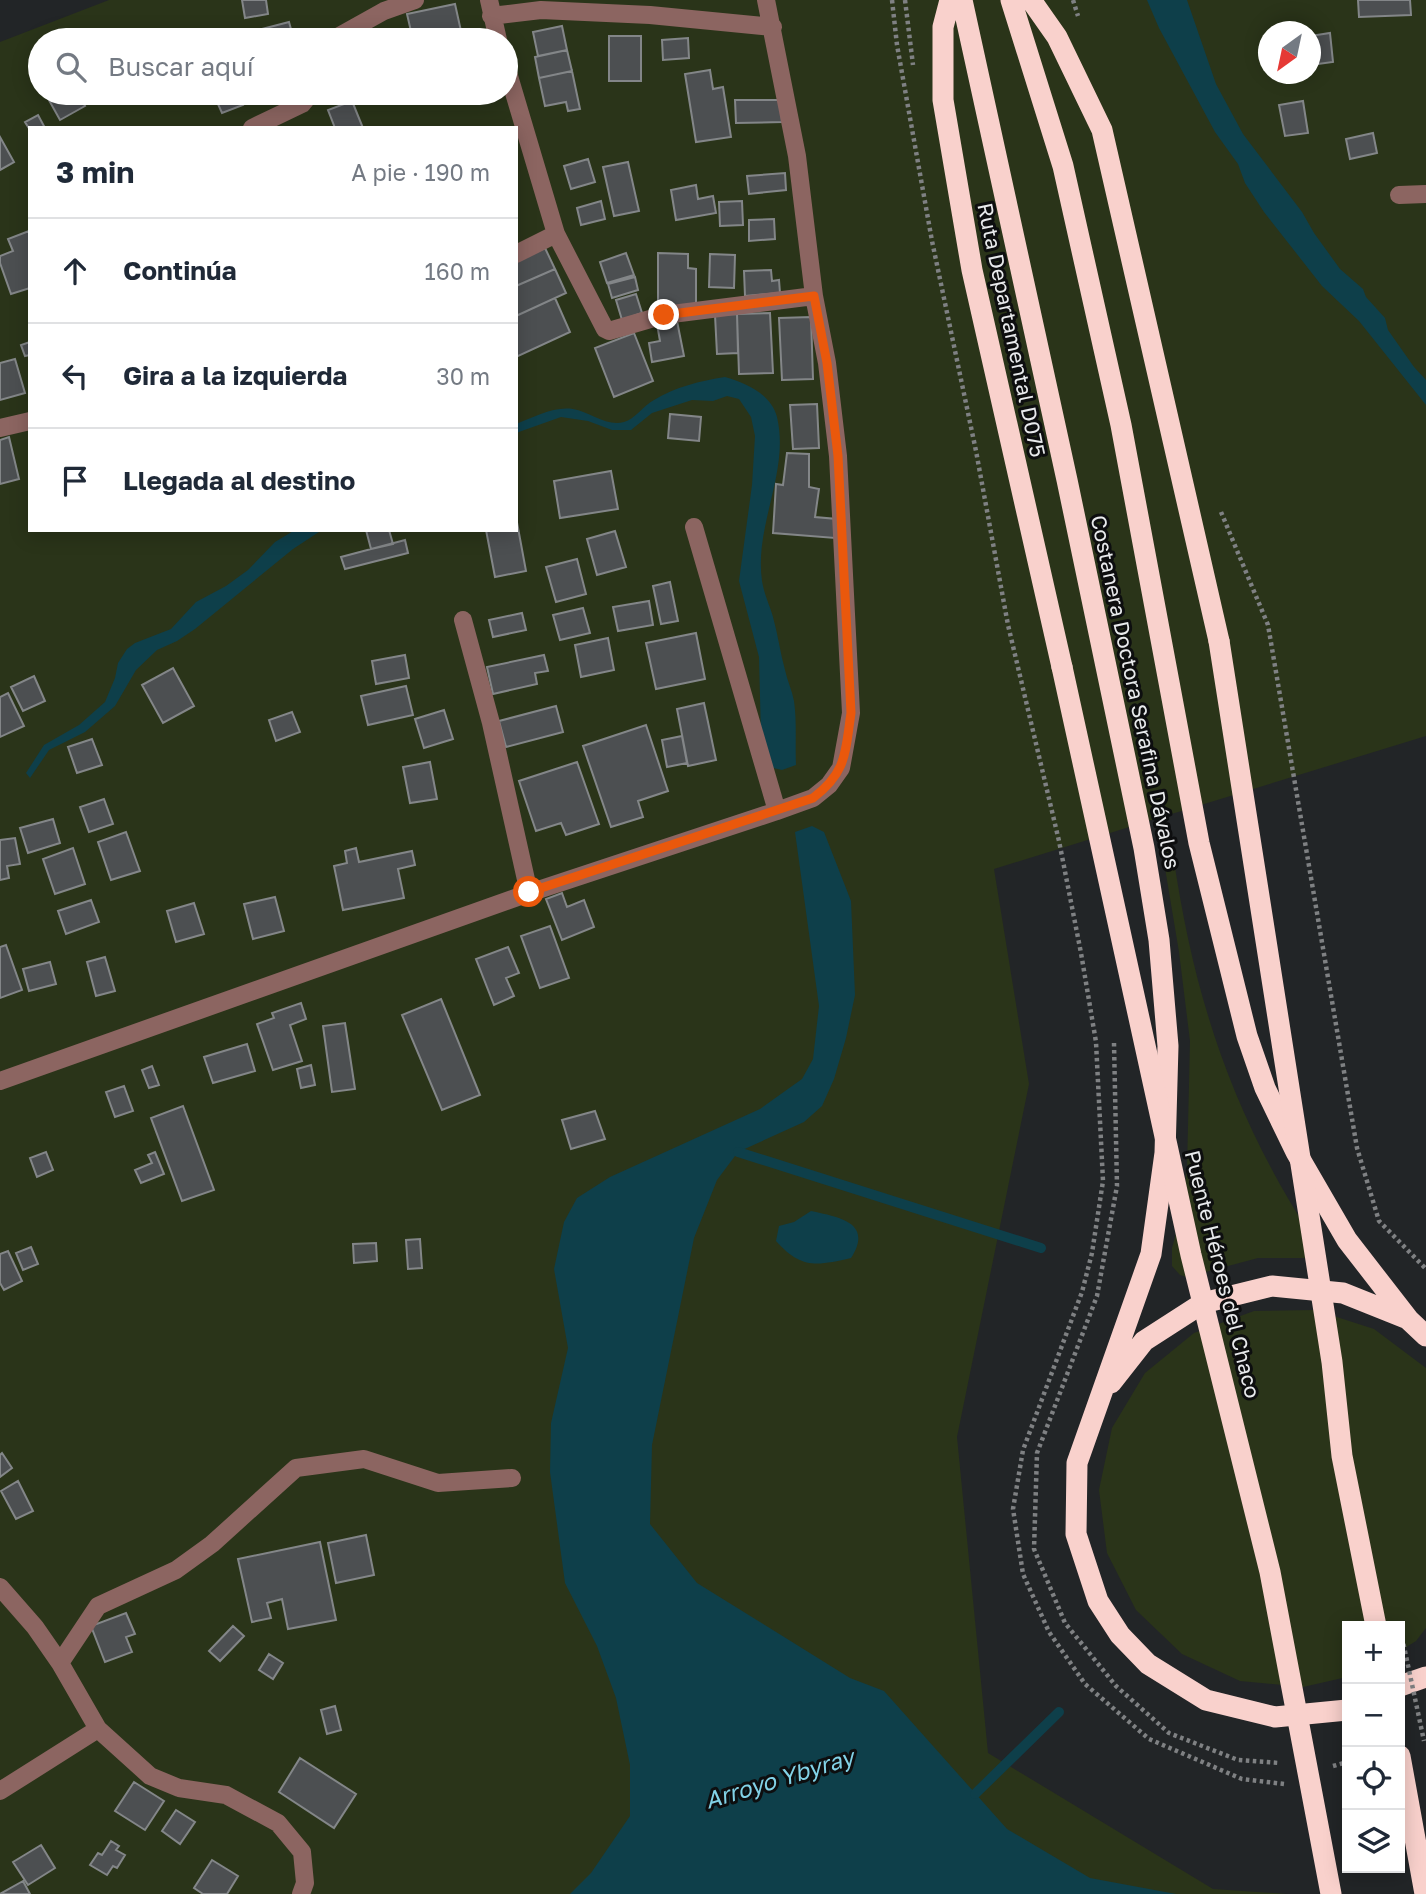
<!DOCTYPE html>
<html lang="es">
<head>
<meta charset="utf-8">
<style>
	:root { --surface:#fff; --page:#f2f2f3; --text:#1f2937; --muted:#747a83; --line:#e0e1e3 }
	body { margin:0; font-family:"Golos Text",sans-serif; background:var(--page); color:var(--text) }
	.controls { position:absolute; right:21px; bottom:21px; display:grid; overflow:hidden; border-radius:0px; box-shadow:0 4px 18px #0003 }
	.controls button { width:63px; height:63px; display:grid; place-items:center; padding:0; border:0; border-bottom:2px solid var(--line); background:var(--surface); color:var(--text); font:35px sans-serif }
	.compass { position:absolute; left:1258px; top:21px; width:63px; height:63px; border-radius:50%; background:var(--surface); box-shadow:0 4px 18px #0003; rotate:213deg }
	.stop { position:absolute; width:21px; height:21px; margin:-16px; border:5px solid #ea580c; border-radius:50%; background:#fff }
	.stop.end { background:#ea580c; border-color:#fff; box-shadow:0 2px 7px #0008 }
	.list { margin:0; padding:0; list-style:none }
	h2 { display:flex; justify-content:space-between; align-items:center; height:91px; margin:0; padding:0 28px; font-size:30px }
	h2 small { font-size:23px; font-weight:400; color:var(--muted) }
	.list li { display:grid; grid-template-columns:46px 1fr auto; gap:21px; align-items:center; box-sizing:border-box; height:105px; padding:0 28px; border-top:2px solid var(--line) }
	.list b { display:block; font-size:26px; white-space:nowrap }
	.list em { font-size:23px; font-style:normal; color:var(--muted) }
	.icon { flex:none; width:38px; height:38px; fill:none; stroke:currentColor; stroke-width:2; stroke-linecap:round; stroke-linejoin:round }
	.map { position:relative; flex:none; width:1426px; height:1894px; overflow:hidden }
	.search { position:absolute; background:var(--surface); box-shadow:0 4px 18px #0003; left:28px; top:28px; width:490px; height:77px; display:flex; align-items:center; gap:18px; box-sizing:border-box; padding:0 24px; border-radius:38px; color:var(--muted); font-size:26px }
	.panel { position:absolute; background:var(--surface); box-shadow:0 4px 18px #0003; left:28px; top:126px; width:490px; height:406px; border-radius:0px }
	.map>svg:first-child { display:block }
</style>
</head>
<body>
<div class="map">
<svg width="1426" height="1894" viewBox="0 0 1426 1894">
	<rect width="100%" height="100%" fill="#222527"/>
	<!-- green -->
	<path fill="#2a3419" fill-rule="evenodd" d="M109,0H1426V736L1165,816L1172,852L1163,854L1155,819L994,869L1029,1084L957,1437L988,1753L1213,1889L1287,1894H0V42ZM1268,32H1310V74H1268ZM40,40H506V93H40ZM30,128H516V530H30Z
		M1173,854C1194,998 1232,1113 1311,1236L1306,1258H1258L1187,1277L1180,1275L1172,1266V1248L1180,1218L1187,1169L1190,1041L1179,952L1163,856Z
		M1315,1310L1374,1329L1426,1368V1628L1416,1641L1400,1651V1626H1347V1677L1303,1687L1240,1681L1182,1654L1136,1610L1107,1553L1099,1490L1112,1428L1145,1373L1194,1333L1254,1311Z"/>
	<!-- water -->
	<path fill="#0e3f4a" d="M1147,0H1187L1216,84L1243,134L1302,212L1314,233L1340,269L1363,289L1366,297L1385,318L1388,330L1414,367L1426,380V405L1359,321L1322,286L1264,212L1245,183L1238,164L1215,132L1159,28Z
		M725,377C746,383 771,394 777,417C790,472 754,525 762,581C764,594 770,606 773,617C778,635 780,652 785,670C787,680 792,690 794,701C797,722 795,743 796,765L782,770L769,767L761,736L759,657L739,581L752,485L755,436L751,417L739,399L727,396L713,401L692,400L652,413L631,430H612L588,421L561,417L516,433V424C534,417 554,406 573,409C590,412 607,427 624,422C635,419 643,406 654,400C675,387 700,381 725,377Z
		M295,530H322L293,549L195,629L177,641L157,650L136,670L115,706L85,732L49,750L30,778L26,773L44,745L79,725L105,702L115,678L118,663L127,649L135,643L171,629L196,602L226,586L248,570L275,542Z
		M812,826L824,832L851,901L855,995L846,1038L834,1079L822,1106L804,1122L738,1152L717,1180L694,1238L652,1445L650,1524L697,1583L850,1678L884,1691L1007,1829L1090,1878L1176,1894H570L591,1873L630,1816V1765L616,1698L597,1646L565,1583L550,1472L551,1423L568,1348L554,1269L564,1222L577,1198L610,1177L760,1109L802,1079L813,1059L819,1006L795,832Z
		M811,1211C838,1217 874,1222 851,1258C816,1266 801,1269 776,1241L779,1226L794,1222Z"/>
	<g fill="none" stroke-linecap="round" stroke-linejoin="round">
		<!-- stream -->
		<path stroke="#0e3f4a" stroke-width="10" d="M738,1152L1041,1248
			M975,1794L1059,1712"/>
	</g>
	<!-- building -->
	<path fill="#4c4f51" stroke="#838688" stroke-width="2" d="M242,0H266L268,14L245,18Z
		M1358,0H1410L1411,15L1359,17Z
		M455,4L463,40H413L407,14Z
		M289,22L294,40H265L262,29Z
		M562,26L567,50L538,56L533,32Z
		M1330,33L1333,62L1310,65V36Z
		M609,36H641V81H609Z
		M688,38L689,58L663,60L662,40Z
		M567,50L572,71L539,78L535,57Z
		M710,70L713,89L723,87L731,137L696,142L685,74Z
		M572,71L580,109L568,111L566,102L545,106L539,78Z
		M45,93H77L85,106L60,120Z
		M213,93H238L243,105L222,113Z
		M446,93H485V94L448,103Z
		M735,100H781L782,122L736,123Z
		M352,101L363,128H335L328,110Z
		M1303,101L1308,133L1285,136L1279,105Z
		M38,115L45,128H30V130L25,122Z
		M1373,133L1377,153L1350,159L1346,139Z
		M0,137L14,162L0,170Z
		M588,159L595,182L571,189L564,166Z
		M628,162L639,211L614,216L603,167Z
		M785,173L786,190L749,194L747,176Z
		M696,185L698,199L713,196L716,213L676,220L671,190Z
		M601,201L605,219L581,225L577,208Z
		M742,201L743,225L720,226L719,202Z
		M774,219L775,239L749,241V220Z
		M29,231L30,288L11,294L0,263V256L13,251L8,239Z
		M545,248L555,269L516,286V261Z
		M626,253L634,275L607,283L600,262Z
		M658,253L688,254V268L696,269V307H658Z
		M710,254L735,255L734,288L709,287Z
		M555,269L566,293L516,316V286Z
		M771,270L772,281L779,280L780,293L745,296L744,271Z
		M635,277L638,290L612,298L608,284Z
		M636,294L642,313L622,320L616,300Z
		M555,298L570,332L516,357V316Z
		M770,313L773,373L739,374L737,314Z
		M737,314L738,353L717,354L715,315Z
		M811,317L813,379L782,380L779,318Z
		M677,321L684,356L652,362L649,343L660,341L657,324Z
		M634,333L653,381L614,397L595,348Z
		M30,342V355L25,356L21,345Z
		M15,359L25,393L0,400V363Z
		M817,404L819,448L793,449L790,405Z
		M670,414L701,417L699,441L668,438Z
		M9,437L19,479L0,484V440Z
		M787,453L809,454V487L819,489L815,517L837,519L835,538L773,533L776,484L783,485Z
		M611,471L618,509L560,518L554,481Z
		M516,517L526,571L495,577L486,530H516Z
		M366,530H389L393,544L371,549Z
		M615,531L626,567L597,575L587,539Z
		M405,540L408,553L345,569L341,557Z
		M577,559L586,594L556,602L546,567Z
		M670,582L678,621L661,624L653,586Z
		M649,601L653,625L618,631L613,607Z
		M583,608L590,633L560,640L553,615Z
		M522,613L526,630L493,637L489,620Z
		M696,633L705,679L656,689L646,643Z
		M608,638L614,670L581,677L575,645Z
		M405,655L409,678L376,684L372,661Z
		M544,655L548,671L535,673L537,684L493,694L487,667Z
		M173,668L194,706L163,723L142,685Z
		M34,676L45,701L23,711L11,687Z
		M406,686L413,715L368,725L361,696Z
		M8,693L24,726L0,737V697Z
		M704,703L716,760L688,766L677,709Z
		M556,706L563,732L506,747L499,721Z
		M444,710L453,739L424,748L415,719Z
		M292,712L300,732L276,741L269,720Z
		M646,725L668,791L638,801L643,817L611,827L583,746Z
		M682,736L687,763L667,767L662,740Z
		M92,739L102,765L77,773L68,747Z
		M430,762L437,799L410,803L403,767Z
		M577,762L599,824L566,835L561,823L536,831L519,781Z
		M104,799L113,824L89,832L80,807Z
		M53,819L60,843L28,853L20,828Z
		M126,832L140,871L111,880L98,842Z
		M15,838L20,864L7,866L9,878L0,880V840Z
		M73,848L85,884L55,894L43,859Z
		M356,848L359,862L412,851L415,865L398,869L404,898L343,910L334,866L347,863L345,851Z
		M562,893L567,907L584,900L594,927L562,940L546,899Z
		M275,897L284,931L253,939L244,904Z
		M91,900L99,922L66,934L58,911Z
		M194,903L204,934L176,942L167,911Z
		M550,926L569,978L540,988L521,936Z
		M6,945L22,990L0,998V947Z
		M508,947L519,973L506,978L514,996L494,1005L476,959Z
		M105,957L115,991L96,996L87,962Z
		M50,962L56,984L29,991L23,969Z
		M441,999L480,1095L442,1110L402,1015Z
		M301,1003L306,1019L290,1025L302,1061L273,1070L257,1024L274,1018L272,1013Z
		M345,1023L355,1089L332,1092L323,1026Z
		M247,1044L255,1071L213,1083L204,1057Z
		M311,1065L315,1085L301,1088L297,1069Z
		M152,1066L159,1085L149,1088L142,1070Z
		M124,1086L133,1111L115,1117L106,1092Z
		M183,1106L214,1190L182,1201L151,1118Z
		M595,1111L605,1139L571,1149L562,1120Z
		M46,1152L53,1170L37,1177L30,1158Z
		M155,1152L164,1174L141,1183L135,1170L152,1163L148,1155Z
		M420,1239L422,1268L408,1269L406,1240Z
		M376,1243L377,1261L354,1263L353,1244Z
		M31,1247L38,1264L23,1270L16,1253Z
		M8,1251L22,1281L4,1290L0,1283V1254Z
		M2,1453L12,1468L0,1477V1455Z
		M18,1481L33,1511L16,1519L1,1491Z
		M366,1535L374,1575L336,1583L328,1543Z
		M320,1542L336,1620L288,1629L282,1599L267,1603L271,1618L252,1622L238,1559Z
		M126,1613L135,1634L126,1637L132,1652L105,1662L91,1626Z
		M233,1626L244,1636L220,1661L209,1651Z
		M269,1654L283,1663L273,1679L259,1670Z
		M335,1706L341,1730L327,1734L321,1710Z
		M300,1758L356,1794L334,1828L279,1792Z
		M134,1782L164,1801L145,1830L115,1811Z
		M176,1810L195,1822L180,1844L162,1831Z
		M111,1841L119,1846L116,1850L125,1855L117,1868L113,1866L107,1875L90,1865L98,1853L102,1855Z
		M41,1845L55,1868L28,1885L13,1862Z
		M212,1860L238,1876L227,1894H203L194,1888Z
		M23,1881L30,1894H0Z"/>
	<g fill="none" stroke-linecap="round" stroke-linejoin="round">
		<!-- path -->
		<path stroke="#7f8183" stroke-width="4.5" stroke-dasharray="3.5 3.5" stroke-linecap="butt" d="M892,0L897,45L932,241L976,451L1008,625L1059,841L1081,953L1096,1042L1103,1181L1092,1253L1082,1292L1023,1450L1013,1509L1023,1574L1049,1632L1085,1684L1149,1739L1242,1779L1284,1784
			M905,0L913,65
			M1073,0L1078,16
			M1221,512L1268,625L1357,1148L1379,1221L1426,1269
			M1114,1043L1117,1186L1097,1296L1037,1453L1034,1549L1065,1623L1116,1686L1169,1733L1238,1760L1279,1763
			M1333,1766L1347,1762"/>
		<!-- minor -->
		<path stroke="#8c6561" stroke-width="18" d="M489,0L498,40
			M491,16L541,10L650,15L773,27
			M332,40L384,11L415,0
			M506,66L556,234L605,329L609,331L664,315L814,296
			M252,128L302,104L311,93
			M1399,195L1426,194
			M516,254L556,234
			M0,428L30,421
			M694,527L777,811
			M463,620L491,723L529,893
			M0,1081L529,893L777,811L813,798L829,785L841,768L851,713L838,456L827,363L814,296L797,156L766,0
			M0,1587L35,1627L60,1663L98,1729L150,1776L179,1788L226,1795L278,1823L302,1852L305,1883L301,1894
			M60,1663L98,1606L176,1570L212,1544L296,1468L364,1459L438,1483L512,1478
			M0,1791L98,1729"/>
		<!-- highway -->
		<path stroke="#f9d1cc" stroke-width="21" d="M950,0L943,27V100L972,270L1062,667
			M962,0L1067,480L1144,848L1159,940L1168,1046L1165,1153L1151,1254L1077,1463L1076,1534L1098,1601L1120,1635L1148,1664L1206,1700L1275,1717L1347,1710
			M1011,0L1063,166L1121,425L1199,843L1247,1036L1265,1088L1296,1152L1347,1240L1409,1320L1426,1336
			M1031,0L1057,37L1102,130L1219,641
			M1111,1383L1144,1341L1203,1303L1272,1286L1343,1293L1408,1319
			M1400,1686L1426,1677"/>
		<!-- path-bridge -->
		<path stroke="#7f8183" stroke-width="4.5" stroke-dasharray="3.5 3.5" stroke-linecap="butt" d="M1402,1637L1424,1741"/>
		<!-- highway-bridge -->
		<path stroke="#f9d1cc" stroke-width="21" d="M1219,641L1332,1362L1342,1456L1376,1626
			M1062,667L1191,1255L1270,1572L1331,1894
			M1400,1756L1425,1894"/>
	</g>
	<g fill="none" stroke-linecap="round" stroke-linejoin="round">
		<!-- route -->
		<path stroke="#ea580c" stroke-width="9" d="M529,892L813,798C847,772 845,753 851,713L838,456L827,363L814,296L664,315"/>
	</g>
	<g text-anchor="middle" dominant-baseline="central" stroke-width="6" stroke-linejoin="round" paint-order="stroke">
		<!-- street labels -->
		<g font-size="21" fill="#e8eaec" stroke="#0d0e0f">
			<text transform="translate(1012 330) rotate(78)">Ruta Departamental D075</text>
			<text transform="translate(1136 692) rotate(78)">Costanera Doctora Serafina Dávalos</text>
			<text transform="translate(1223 1274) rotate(76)">Puente Héroes del Chaco</text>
		</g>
		<!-- water labels -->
		<g font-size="23" font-style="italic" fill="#82d2e7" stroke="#0d0e0f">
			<text transform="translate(779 1778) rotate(-17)">Arroyo Ybyray</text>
		</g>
	</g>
</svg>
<div class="controls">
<button>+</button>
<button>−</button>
<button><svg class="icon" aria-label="locate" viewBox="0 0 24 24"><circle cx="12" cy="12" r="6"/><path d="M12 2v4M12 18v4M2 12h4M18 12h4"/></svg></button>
<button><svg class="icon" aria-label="layers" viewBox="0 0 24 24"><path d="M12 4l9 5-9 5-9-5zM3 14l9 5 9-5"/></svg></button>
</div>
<svg class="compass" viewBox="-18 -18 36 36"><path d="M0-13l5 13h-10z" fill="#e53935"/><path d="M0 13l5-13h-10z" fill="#747a83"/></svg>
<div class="stop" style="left:529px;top:892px"></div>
<div class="stop end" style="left:664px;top:315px"></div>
<div class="search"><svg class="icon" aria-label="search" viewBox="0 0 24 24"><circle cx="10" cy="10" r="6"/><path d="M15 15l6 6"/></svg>Buscar aquí</div>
<section class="panel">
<h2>3 min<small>A pie · 190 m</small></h2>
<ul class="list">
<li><svg class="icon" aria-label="ahead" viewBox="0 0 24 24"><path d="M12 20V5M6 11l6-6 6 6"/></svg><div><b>Continúa</b></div><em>160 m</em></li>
<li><svg class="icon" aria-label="left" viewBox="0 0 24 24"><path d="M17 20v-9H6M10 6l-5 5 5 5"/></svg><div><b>Gira a la izquierda</b></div><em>30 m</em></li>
<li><svg class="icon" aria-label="arrive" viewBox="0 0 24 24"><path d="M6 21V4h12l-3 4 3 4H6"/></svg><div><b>Llegada al destino</b></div></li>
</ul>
</section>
</div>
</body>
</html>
